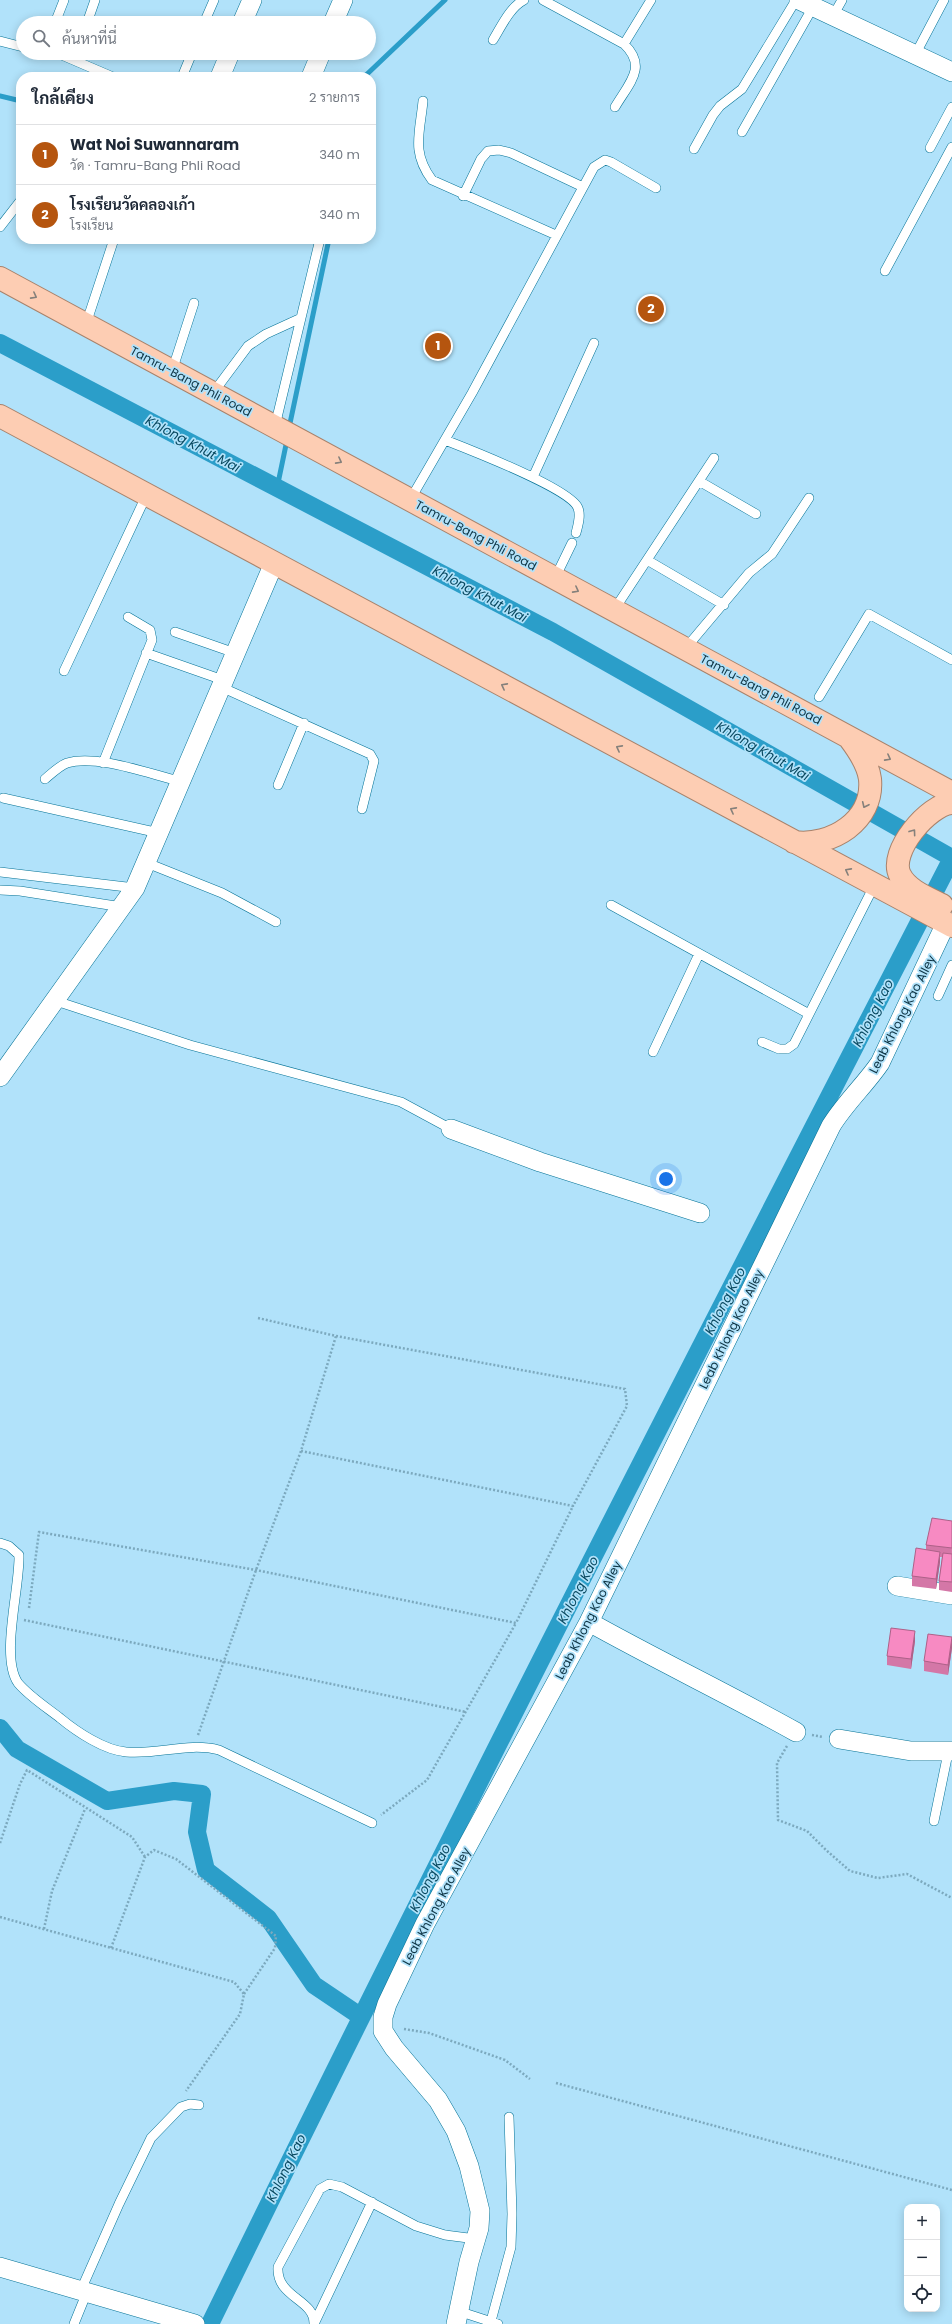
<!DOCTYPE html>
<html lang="th">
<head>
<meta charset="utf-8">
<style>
	:root { --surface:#fff; --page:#f2f2f3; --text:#1f2937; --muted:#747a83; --line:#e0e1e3; --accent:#b5550f }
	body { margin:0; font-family:Poppins,Sarabun,sans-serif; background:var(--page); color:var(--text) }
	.controls { position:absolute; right:12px; bottom:12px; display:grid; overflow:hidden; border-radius:8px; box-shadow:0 2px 10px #0003 }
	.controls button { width:36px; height:36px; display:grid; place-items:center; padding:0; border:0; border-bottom:1px solid var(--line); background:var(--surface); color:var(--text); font:20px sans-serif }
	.you { position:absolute; left:666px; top:1179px; width:14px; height:14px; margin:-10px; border:3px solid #fff; border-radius:50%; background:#1a73e8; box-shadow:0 0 0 6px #1a73e833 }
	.badge { display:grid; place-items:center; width:26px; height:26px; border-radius:50%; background:var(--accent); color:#fff; font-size:13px; font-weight:700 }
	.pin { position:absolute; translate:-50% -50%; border:2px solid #fff; box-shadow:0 1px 4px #0006 }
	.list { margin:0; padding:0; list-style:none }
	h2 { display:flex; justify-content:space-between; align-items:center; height:52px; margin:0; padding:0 16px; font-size:17px }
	h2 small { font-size:13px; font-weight:400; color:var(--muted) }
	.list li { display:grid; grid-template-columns:26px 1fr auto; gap:12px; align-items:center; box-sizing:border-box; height:60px; padding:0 16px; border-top:1px solid var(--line) }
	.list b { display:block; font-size:15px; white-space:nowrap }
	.list p { margin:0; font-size:13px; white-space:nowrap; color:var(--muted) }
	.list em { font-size:13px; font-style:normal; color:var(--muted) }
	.icon { flex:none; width:22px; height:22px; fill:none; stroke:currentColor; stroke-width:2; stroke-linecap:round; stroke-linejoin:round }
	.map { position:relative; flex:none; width:952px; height:2324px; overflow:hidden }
	.search { position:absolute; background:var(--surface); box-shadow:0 2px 10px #0003; left:16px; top:16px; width:360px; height:44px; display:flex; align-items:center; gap:10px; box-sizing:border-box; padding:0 14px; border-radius:22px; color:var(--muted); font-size:15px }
	.panel { position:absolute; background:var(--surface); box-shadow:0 2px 10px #0003; left:16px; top:72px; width:360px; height:172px; border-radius:16px }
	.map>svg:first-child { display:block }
</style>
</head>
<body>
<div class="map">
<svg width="952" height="2324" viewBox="0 0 952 2324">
	<rect width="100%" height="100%" fill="#b1e2fa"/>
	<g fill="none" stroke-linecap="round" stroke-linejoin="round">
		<!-- stream -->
		<path stroke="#2b9ec9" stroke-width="5" d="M364,77L445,0
			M0,96L21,101
			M289,428L329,239
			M277,488L287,440"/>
		<!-- canal -->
		<path stroke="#2b9ec9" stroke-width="18" d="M0,343L553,632L952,858
			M0,1728L17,1749L107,1801L174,1791L202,1794L197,1832L206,1870L268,1918L314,1985L360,2016
			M210,2324C450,1832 701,1345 952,858"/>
		<defs>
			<path id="service" d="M543,0L624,44L651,0
				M833,16L842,0
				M55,23L64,0
				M87,23L95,0
				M204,23L214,0
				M493,40C501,27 510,7 524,0
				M0,41L23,47
				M57,53L113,77
				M915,55L944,0
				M182,77L192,53
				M423,101C420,133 411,152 432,180L556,235
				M615,107C629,83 648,67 624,44
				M742,132L813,7
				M930,148L952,107
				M694,149L713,115L720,106L742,89L796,0
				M463,196L481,159L488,151L499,150L511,153L583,187
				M0,227L21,200
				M885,271L952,147
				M86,324L114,239
				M172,371L194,303
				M213,393L248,346L266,334L301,318
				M275,426L320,239
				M445,440C468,449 571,489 578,508C581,516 578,525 576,533
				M533,477L594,343
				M699,481L756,514
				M410,500L472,393L594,167L605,160L611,162L656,188
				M647,560L724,605
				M555,578L572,543
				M614,610L714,458
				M175,632L235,653
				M685,649L749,573L772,554L809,498
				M146,653L223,680
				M64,671L147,494
				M221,687L370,754L374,761L362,809
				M819,697L869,614L952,660
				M103,763L152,640L150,630L128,617
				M45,779C51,774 59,766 67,763C97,754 149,774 179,781
				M278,785L304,723
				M3,798L159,833
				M147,863L222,893L276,922
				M0,872L135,888
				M0,890L20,891L122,907
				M611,905L809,1014
				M938,996L952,965
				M53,1000L190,1045L401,1102L451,1129
				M762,1042L779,1049H787L794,1044L874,886
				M653,1052L699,954
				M0,1543L9,1546L19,1555C20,1588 0,1657 18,1683C30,1697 46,1707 60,1718C77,1732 104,1750 126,1752C158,1755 188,1742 219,1750L372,1823
				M934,1821L948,1753
				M81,2290L119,2204L151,2138L181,2107L190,2104L199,2105
				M458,2311L498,2324
				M491,2321L511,2247L512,2214L509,2117
				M74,2324L87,2292
				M314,2324C315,2299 276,2298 278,2267L320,2189L329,2184L342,2187L416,2226L445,2235L476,2239
				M314,2324L372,2202"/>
			<path id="minor" d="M799,0L952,72
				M242,23L252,0
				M333,23L343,0
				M220,77L230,53
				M311,77L321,53
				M0,1077L135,888L274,563
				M451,1129L540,1162L700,1213
				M897,1586L952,1595
				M589,1622C657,1660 728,1694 796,1732
				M839,1739L911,1751H952
				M0,2267L195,2324
				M456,2324L469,2262L479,2228L480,2211L469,2166L456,2131L438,2100L394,2048L383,2031V2017L387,2004L425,1924L589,1622L831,1126C845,1103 865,1085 880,1063L946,923"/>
			<path id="primary" d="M0,278L952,793
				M0,416L952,926
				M794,842C831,847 874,821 870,779C868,764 859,751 850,739
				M942,905C928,898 907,890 900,875C888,852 929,804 952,803"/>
		</defs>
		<!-- service casing -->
		<use href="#service" stroke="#057396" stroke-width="10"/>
		<!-- minor casing -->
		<use href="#minor" stroke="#057396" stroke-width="20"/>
		<!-- primary casing -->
		<use href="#primary" stroke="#a8826b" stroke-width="24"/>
		<!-- path -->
		<path stroke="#7ca9be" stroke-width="2.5" stroke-dasharray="2 2" stroke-linecap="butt" d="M258,1318L336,1336L625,1389L627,1406L573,1506
			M301,1451L573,1506L516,1623
			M29,1608L39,1532L256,1570L516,1623L427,1780L381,1815
			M24,1620L466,1712
			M198,1735L256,1570L301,1451L336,1336
			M812,1735L823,1737
			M787,1746L777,1763L778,1820L807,1831L826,1850L850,1871L878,1878L907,1874L952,1898
			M0,1843L20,1784L27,1770L132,1837L145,1857
			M0,1917L234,1982L244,1994L240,2014L186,2091
			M44,1929L52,1891L85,1809
			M111,1948L145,1857L154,1850L176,1859L276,1936L275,1948L244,1994
			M404,2029L429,2033L505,2060L530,2079
			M556,2083L952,2190"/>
		<!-- service -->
		<use href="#service" stroke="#fff" stroke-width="9"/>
		<!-- minor -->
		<use href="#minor" stroke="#fff" stroke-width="19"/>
		<!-- primary -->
		<use href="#primary" stroke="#fdcdb3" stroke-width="22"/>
	</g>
	<!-- wall -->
	<path fill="#d477a7" d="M952,1521V1592L939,1590V1581L942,1557H940V1562L936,1589L912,1586V1576L926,1550V1545Z
		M952,1637V1648L948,1675L924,1671V1661Z
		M915,1641L911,1669L887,1665V1656Z"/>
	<!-- shaded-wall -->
	<path fill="#ad6188" d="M940,1552V1562L936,1589V1579Z
		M915,1631V1641L911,1669V1659Z
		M952,1638V1648L948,1675V1665Z"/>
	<!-- building -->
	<path fill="#f78ac2" stroke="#ad6188" d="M932,1518L952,1521V1548L926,1545Z
		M916,1548L940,1552L936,1579L912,1576Z
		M943,1553L952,1554V1582L939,1581Z
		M891,1628L915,1631L911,1659L887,1656Z
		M928,1634L952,1637L948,1665L924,1661Z"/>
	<!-- one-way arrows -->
	<defs><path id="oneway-chevron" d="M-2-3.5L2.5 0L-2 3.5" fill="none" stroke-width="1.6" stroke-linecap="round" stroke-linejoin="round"/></defs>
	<g stroke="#85807b">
		<use href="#oneway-chevron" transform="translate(34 296) rotate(28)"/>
		<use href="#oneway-chevron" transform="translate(339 461) rotate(28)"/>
		<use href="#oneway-chevron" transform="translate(576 590) rotate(28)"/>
		<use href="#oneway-chevron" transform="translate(504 686) rotate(-152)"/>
		<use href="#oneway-chevron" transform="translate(619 748) rotate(-152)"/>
		<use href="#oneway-chevron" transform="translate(888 758) rotate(28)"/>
		<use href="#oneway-chevron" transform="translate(865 805) rotate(115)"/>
		<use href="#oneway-chevron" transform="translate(733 810) rotate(-152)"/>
		<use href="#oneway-chevron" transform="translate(913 832) rotate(-54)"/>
		<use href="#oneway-chevron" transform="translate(848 871) rotate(-152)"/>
	</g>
	<g text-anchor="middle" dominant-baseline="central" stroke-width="3.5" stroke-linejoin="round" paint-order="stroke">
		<!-- street labels -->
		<g font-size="12" fill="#0d3343" stroke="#b1e2fa">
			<text transform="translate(191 381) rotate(28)">Tamru-Bang Phli Road</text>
			<text transform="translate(476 535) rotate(28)">Tamru-Bang Phli Road</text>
			<text transform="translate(761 689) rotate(28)">Tamru-Bang Phli Road</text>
			<text transform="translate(902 1014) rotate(-63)">Leab Khlong Kao Alley</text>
			<text transform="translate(731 1329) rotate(-64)">Leab Khlong Kao Alley</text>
			<text transform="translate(588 1620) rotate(-63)">Leab Khlong Kao Alley</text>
			<text transform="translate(436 1906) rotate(-62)">Leab Khlong Kao Alley</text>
		</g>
		<!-- water labels -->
		<g font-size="13" font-style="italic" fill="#08485f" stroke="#b1e2fa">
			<text transform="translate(193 444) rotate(28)">Khlong Khut Mai</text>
			<text transform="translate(480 594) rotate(28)">Khlong Khut Mai</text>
			<text transform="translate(763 751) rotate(30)">Khlong Khut Mai</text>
			<text transform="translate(873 1013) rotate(-63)">Khlong Kao</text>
			<text transform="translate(725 1301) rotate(-63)">Khlong Kao</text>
			<text transform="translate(578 1590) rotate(-63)">Khlong Kao</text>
			<text transform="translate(430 1878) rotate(-63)">Khlong Kao</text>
			<text transform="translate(286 2168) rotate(-64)">Khlong Kao</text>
		</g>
	</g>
</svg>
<div class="controls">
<button>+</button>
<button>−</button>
<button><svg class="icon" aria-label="locate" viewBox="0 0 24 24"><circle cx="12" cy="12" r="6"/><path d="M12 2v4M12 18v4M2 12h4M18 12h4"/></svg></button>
</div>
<div class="you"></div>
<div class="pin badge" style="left:438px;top:346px">1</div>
<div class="pin badge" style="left:651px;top:309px">2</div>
<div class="search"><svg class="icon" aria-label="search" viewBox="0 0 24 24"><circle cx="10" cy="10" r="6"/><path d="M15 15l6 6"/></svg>ค้นหาที่นี่</div>
<section class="panel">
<h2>ใกล้เคียง<small>2 รายการ</small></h2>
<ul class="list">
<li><span class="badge">1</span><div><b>Wat Noi Suwannaram</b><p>วัด · Tamru-Bang Phli Road</p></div><em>340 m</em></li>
<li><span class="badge">2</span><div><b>โรงเรียนวัดคลองเก้า</b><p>โรงเรียน</p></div><em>340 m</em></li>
</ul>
</section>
</div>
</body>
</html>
